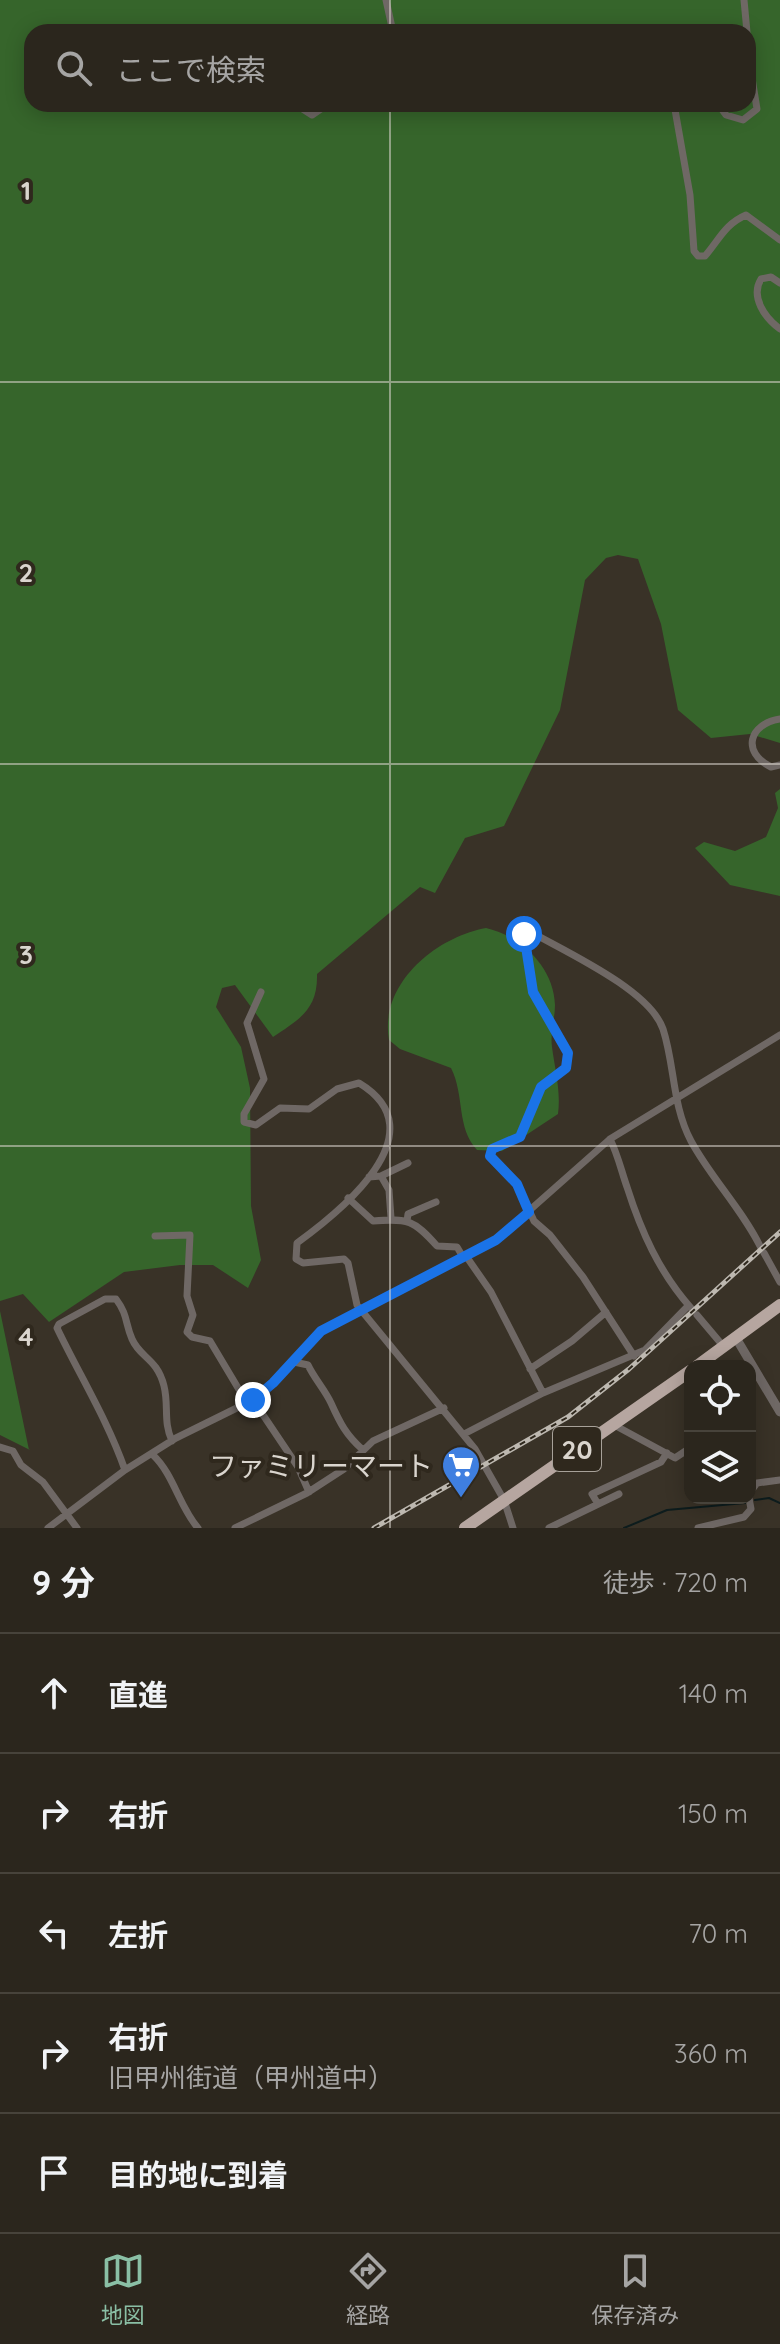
<!DOCTYPE html>
<html lang="ja">
<head>
<meta charset="utf-8">
<style>
	:root { --surface:#2b261d; --page:#37322a; --text:#f1f3f6; --muted:#a6a5a4; --line:#47433b; --accent:#8abfa5 }
	body { margin:0; font-family:Quicksand,"Noto Sans JP",sans-serif; background:var(--page); color:var(--text) }
	.controls { position:absolute; right:24px; bottom:24px; display:grid; overflow:hidden; border-radius:16px; box-shadow:0 4px 20px #0003 }
	.controls button { width:72px; height:72px; display:grid; place-items:center; padding:0; border:0; border-bottom:2px solid var(--line); background:var(--surface); color:var(--text); font:40px sans-serif }
	.stop { position:absolute; width:24px; height:24px; margin:-18px; border:6px solid #1a73e8; border-radius:50%; background:#fff }
	.stop.end { background:#1a73e8; border-color:#fff; box-shadow:0 2px 8px #0008 }
	.list { margin:0; padding:0; list-style:none }
	h2 { display:flex; justify-content:space-between; align-items:center; height:104px; margin:0; padding:0 32px; font-size:34px }
	h2 small { font-size:26px; font-weight:400; color:var(--muted) }
	.list li { display:grid; grid-template-columns:52px 1fr auto; gap:24px; align-items:center; box-sizing:border-box; height:120px; padding:0 32px; border-top:2px solid var(--line) }
	.list b { display:block; font-size:30px; white-space:nowrap }
	.list p { margin:0; font-size:26px; white-space:nowrap; color:var(--muted) }
	.list em { font-size:26px; font-style:normal; color:var(--muted) }
	.icon { flex:none; width:44px; height:44px; fill:none; stroke:currentColor; stroke-width:2; stroke-linecap:round; stroke-linejoin:round }
	.map { position:relative; flex:none; width:780px; height:1528px; overflow:hidden }
	.search { position:absolute; background:var(--surface); box-shadow:0 4px 20px #0003; left:24px; right:24px; top:24px; height:88px; display:flex; align-items:center; gap:20px; box-sizing:border-box; padding:0 28px; border-radius:24px; color:var(--muted); font-size:30px }
	.sheet { height:704px; background:var(--surface) }
	nav { display:flex; justify-content:space-around; align-items:center; box-sizing:border-box; height:112px; border-top:2px solid var(--line); background:var(--surface); font-size:22px; color:var(--muted) }
	nav a { display:grid; justify-items:center; gap:4px }
	nav .on { color:var(--accent) }
	.map>svg:first-child { display:block }
</style>
</head>
<body>
<div class="map">
<svg width="780" height="1528" viewBox="0 0 780 1528">
	<rect width="100%" height="100%" fill="#393227"/>
	<!-- green -->
	<path fill="#36652b" fill-rule="evenodd" d="M0,0H780V743L750,734L711,738L678,710L661,624L638,559L618,555L606,558L585,580L560,710L504,826L465,838L435,893L420,887L317,974C318,1009 300,1019 273,1037L235,985L222,988L216,1007L241,1047L250,1088L251,1206L261,1260L248,1288L213,1265H180L124,1272L49,1322L23,1294L0,1301ZM32,32H748V104H32Z
		M780,789V896L730,885L695,848L704,842L735,851L766,837L778,808L775,793Z
		M486,928C521,936 554,967 555,1005C555,1019 550,1032 552,1047C555,1070 561,1091 558,1114L502,1151L477,1150C456,1127 465,1096 451,1068L400,1049L389,1040C379,984 436,937 486,928Z
		M0,1311L29,1450H30L0,1435Z"/>
	<g fill="none" stroke-linecap="round" stroke-linejoin="round">
		<!-- stream -->
		<path stroke="#0d1c1d" stroke-width="2" d="M755,1500L769,1498L780,1503
			M624,1528L667,1510L745,1503"/>
		<!-- minor -->
		<path stroke="#6f6865" stroke-width="7" d="M386,0L393,32
			M744,0L747,32
			M295,104L312,115L328,104
			M674,104L690,195L694,251L698,256H705C719,240 725,224 746,215L780,240
			M718,104L726,115L743,120L757,109L748,53
			M780,283L771,277L761,279C750,297 765,318 780,329
			M780,719C749,724 741,752 771,767L780,765
			M522,927L533,992L568,1053L566,1068L541,1087L520,1137L492,1149L490,1156L517,1184L534,1221L550,1235L583,1277L634,1356
			M522,927C559,949 649,988 663,1029C675,1066 672,1105 691,1141C711,1178 742,1209 761,1248
			M261,992L247,1023L264,1079L244,1114V1122L256,1125L280,1108L309,1109L337,1089L359,1083C440,1132 341,1211 297,1243L296,1259L303,1263L344,1259L348,1263L357,1305L475,1449L504,1500L513,1528
			M610,1139C618,1155 621,1170 627,1187C641,1231 659,1272 691,1308
			M381,1176L408,1163
			M369,1177L381,1176L389,1190L391,1218
			M348,1198L373,1221C408,1218 414,1220 437,1246L457,1247L463,1257
			M407,1221L408,1214L436,1202
			M155,1236L190,1235L187,1296L193,1315L187,1332L192,1337L210,1341L247,1403
			M764,1253L780,1282
			M466,1256L491,1292L543,1393
			M697,1315L724,1347
			M294,1362L308,1365C314,1378 325,1390 331,1403C340,1423 346,1435 363,1450
			M530,1369L572,1341L606,1312
			M253,1400L298,1467L309,1492
			M616,1426L675,1458L690,1448
			M464,1434L543,1393L645,1350L688,1306
			M0,1447L13,1451L21,1465L43,1482L77,1528
			M153,1455C174,1475 179,1506 198,1528
			M125,1470C107,1419 80,1376 57,1328L59,1324L105,1299H116C128,1315 125,1323 132,1339C140,1358 157,1358 164,1386C169,1406 163,1422 172,1441
			M750,1492L757,1483L780,1480
			M598,1504L592,1494L661,1462L667,1453
			M48,1528L125,1470L176,1438L253,1400L273,1383L321,1331L496,1240L610,1139L780,1035
			M235,1528L307,1493L344,1469L373,1441L444,1408
			M549,1528L619,1494
			M698,1528L744,1517L751,1509L749,1498"/>
		<!-- tertiary -->
		<path stroke="#6f6865" stroke-width="9" d="M736,1338L780,1412"/>
		<!-- trunk -->
		<path stroke="#b6a6a0" stroke-width="12" d="M697,1366L780,1305
			M465,1528L690,1371"/>
		<defs>
			<path id="rail" d="M374,1528L568,1417L629,1369L780,1232"/>
		</defs>
		<!-- rail casing -->
		<use href="#rail" stroke="#bdb8b0" stroke-width="5"/>
		<!-- rail -->
		<use href="#rail" stroke="#2f281d" stroke-width="2" stroke-dasharray="6" stroke-linecap="butt"/>
	</g>
	<g fill="none" stroke-linecap="round" stroke-linejoin="round">
		<!-- route -->
		<path stroke="#1a73e8" stroke-width="10" d="M253,1400L273,1383L321,1331L496,1240L529,1212L517,1184L490,1156L492,1149L520,1137L541,1087L566,1068L568,1053L533,992L524,934"/>
	</g>
	<!-- grid -->
	<path fill="none" stroke="#dad5ce" stroke-width="2" stroke-opacity="0.55" d="M390,0V32M390,104V1528M0,382H780M0,764H780M0,1146H780"/>
	<!-- icons -->
	<defs>
		<symbol id="supermarket-pin" viewBox="-11 -11 22 30"><path d="M0 17L-7.5 6A9.5 9.5 0 1 1 7.5 6Z" fill="#3f7fe0" stroke="#2f281d"/><path d="M-6-5.5h2.5l.6 2H6L4.5 2H-2.5L-4.4-4H-6ZM-1.5 3.2a1.3 1.3 0 1 0 .1 0ZM3 3.2a1.3 1.3 0 1 0 .1 0Z" fill="#fff"/></symbol>
	</defs>
	<g fill-rule="evenodd">
		<use href="#supermarket-pin" x="439" y="1443" width="44" height="60"/>
	</g>
	<g text-anchor="middle" dominant-baseline="central" stroke-width="8" stroke-linejoin="round" paint-order="stroke">
		<!-- shield labels -->
		<rect fill="#2f281d" stroke="#a7a199" stroke-width="2" x="553" y="1427" width="48" height="44" rx="6"/>
		<g font-size="26" font-weight="bold" fill="#dad5ce">
			<text x="577" y="1449">20</text>
		</g>
		<!-- poi labels -->
		<g font-size="28" fill="#dad5ce" stroke="#2f281d" text-anchor="end">
			<text x="433" y="1465">ファミリーマート</text>
		</g>
	</g>
	<g font-size="26" text-anchor="middle" font-weight="bold" fill="#dad5ce" stroke="#2f281d" stroke-width="8" stroke-linejoin="round" paint-order="stroke">
		<text x="26" y="200">1</text>
		<text x="26" y="582">2</text>
		<text x="26" y="964">3</text>
		<text x="26" y="1346">4</text>
	</g>
</svg>
<div class="controls">
<button><svg class="icon" aria-label="locate" viewBox="0 0 24 24"><circle cx="12" cy="12" r="6"/><path d="M12 2v4M12 18v4M2 12h4M18 12h4"/></svg></button>
<button><svg class="icon" aria-label="layers" viewBox="0 0 24 24"><path d="M12 4l9 5-9 5-9-5zM3 14l9 5 9-5"/></svg></button>
</div>
<div class="stop" style="left:524px;top:934px"></div>
<div class="stop end" style="left:253px;top:1400px"></div>
<div class="search"><svg class="icon" aria-label="search" viewBox="0 0 24 24"><circle cx="10" cy="10" r="6"/><path d="M15 15l6 6"/></svg>ここで検索</div>
</div>
<section class="sheet">
<h2>9 分<small>徒歩 · 720 m</small></h2>
<ul class="list">
<li><svg class="icon" aria-label="ahead" viewBox="0 0 24 24"><path d="M12 20V5M6 11l6-6 6 6"/></svg><div><b>直進</b></div><em>140 m</em></li>
<li><svg class="icon" aria-label="right" viewBox="0 0 24 24"><path d="M7 20v-9h11M14 6l5 5-5 5"/></svg><div><b>右折</b></div><em>150 m</em></li>
<li><svg class="icon" aria-label="left" viewBox="0 0 24 24"><path d="M17 20v-9H6M10 6l-5 5 5 5"/></svg><div><b>左折</b></div><em>70 m</em></li>
<li><svg class="icon" aria-label="right" viewBox="0 0 24 24"><path d="M7 20v-9h11M14 6l5 5-5 5"/></svg><div><b>右折</b><p>旧甲州街道（甲州道中）</p></div><em>360 m</em></li>
<li><svg class="icon" aria-label="arrive" viewBox="0 0 24 24"><path d="M6 21V4h12l-3 4 3 4H6"/></svg><div><b>目的地に到着</b></div></li>
</ul>
</section>
<nav>
<a class="on"><svg class="icon" aria-label="map" viewBox="0 0 24 24"><path d="M3 6l6-2 6 2 6-2v14l-6 2-6-2-6 2zM9 4v14M15 6v14"/></svg>地図</a>
<a><svg class="icon" aria-label="directions" viewBox="0 0 24 24"><path d="M12 3l9 9-9 9-9-9zM9 14v-3h6M13 9l2 2-2 2"/></svg>経路</a>
<a><svg class="icon" aria-label="saved" viewBox="0 0 24 24"><path d="M7 4h10v16l-5-4-5 4z"/></svg>保存済み</a>
</nav>
</body>
</html>
